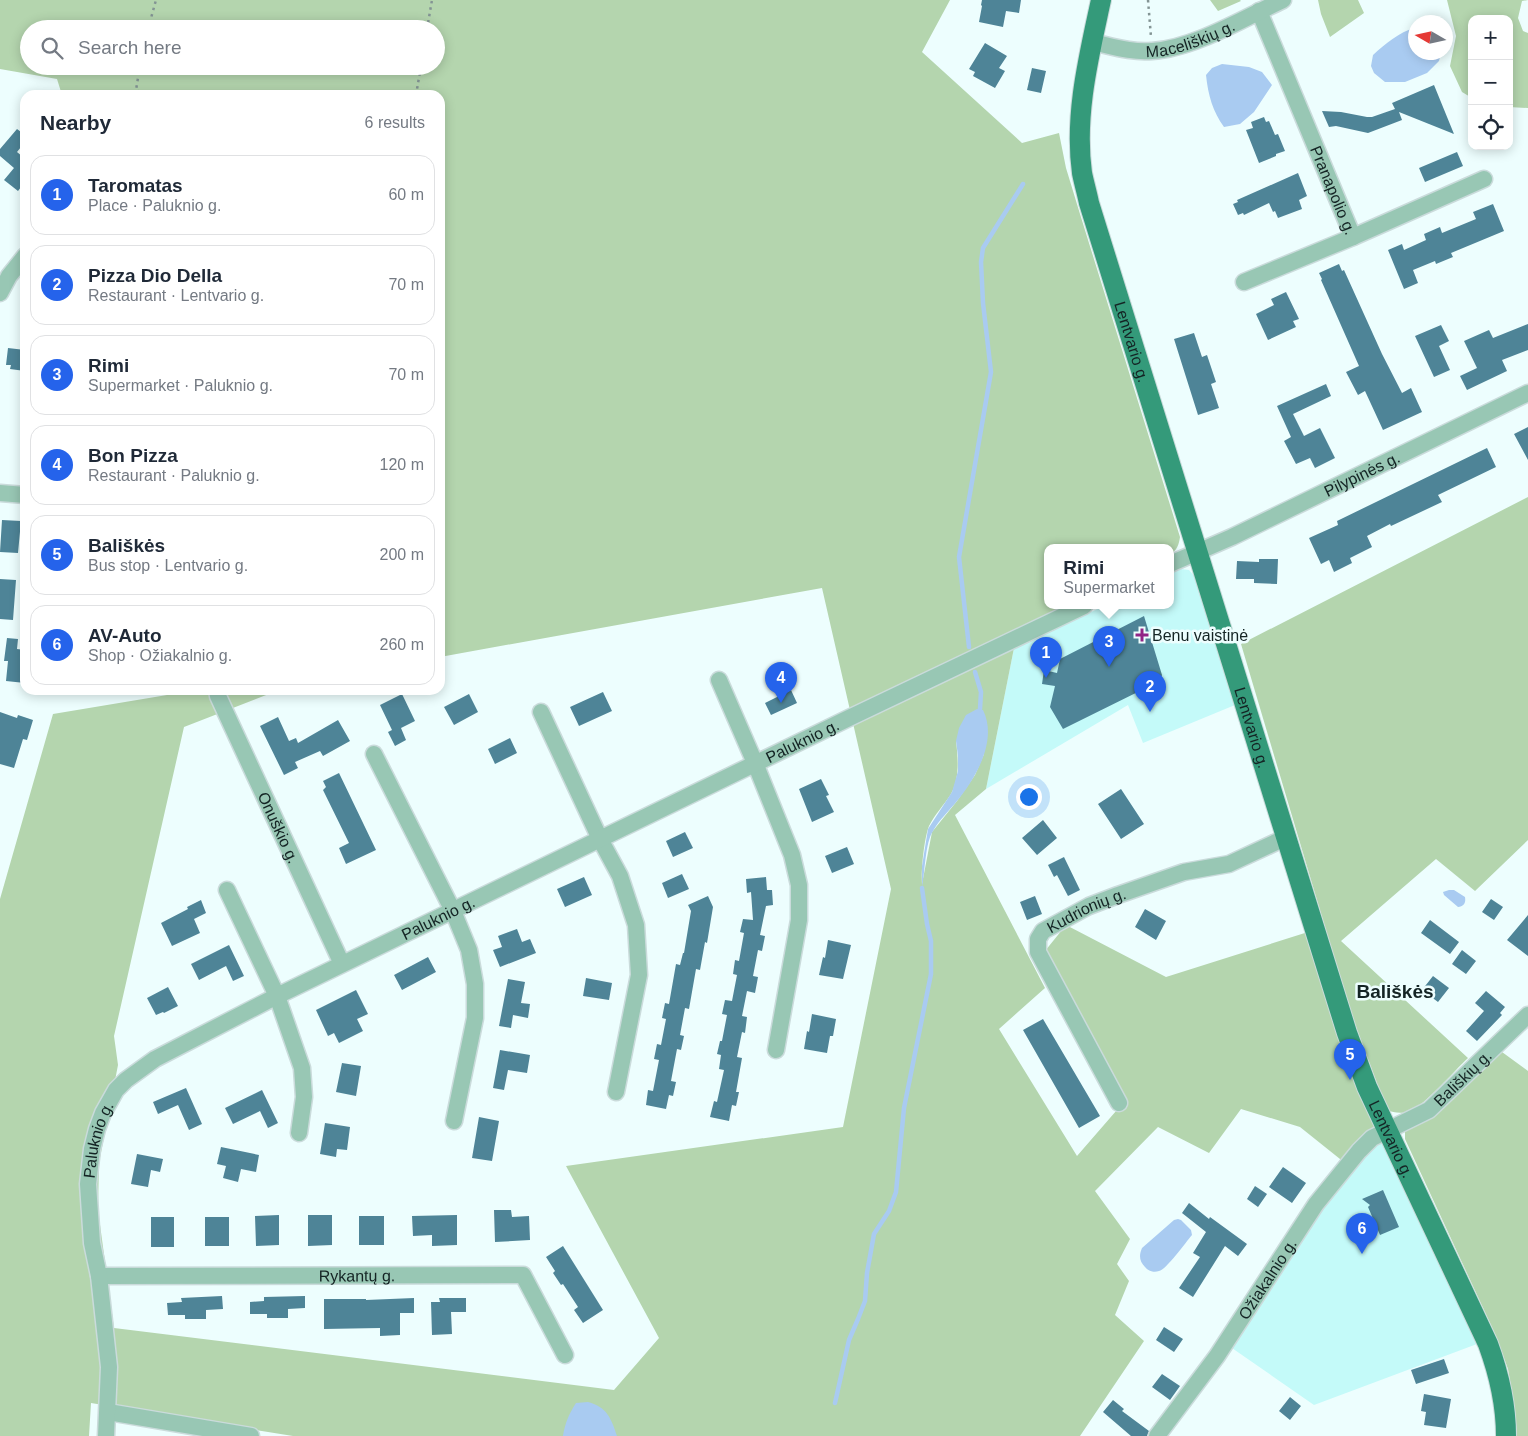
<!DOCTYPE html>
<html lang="en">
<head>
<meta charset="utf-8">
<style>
	:root { --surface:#fff; --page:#f6f6f7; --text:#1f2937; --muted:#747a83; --line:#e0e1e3; --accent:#2563eb }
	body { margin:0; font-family:Helvetica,sans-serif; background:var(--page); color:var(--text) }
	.controls { position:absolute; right:15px; top:15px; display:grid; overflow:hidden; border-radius:10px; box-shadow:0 2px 12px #0003 }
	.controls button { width:45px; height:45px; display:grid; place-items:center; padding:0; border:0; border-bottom:1px solid var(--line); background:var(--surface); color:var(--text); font:25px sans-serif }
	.compass { position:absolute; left:1408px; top:15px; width:45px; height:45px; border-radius:50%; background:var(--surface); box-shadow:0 2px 12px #0003; rotate:279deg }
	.you { position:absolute; left:1028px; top:796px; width:18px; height:18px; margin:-12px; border:4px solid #fff; border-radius:50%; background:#1a73e8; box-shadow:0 0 0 8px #1a73e833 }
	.badge { display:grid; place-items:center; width:32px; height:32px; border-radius:50%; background:var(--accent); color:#fff; font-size:16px; font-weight:700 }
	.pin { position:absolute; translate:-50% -41px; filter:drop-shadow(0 1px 2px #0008) }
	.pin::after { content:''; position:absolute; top:26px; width:18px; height:15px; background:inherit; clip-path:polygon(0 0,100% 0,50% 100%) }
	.popup { position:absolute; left:1044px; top:544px; width:130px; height:65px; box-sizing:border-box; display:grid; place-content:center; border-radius:10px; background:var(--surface); filter:drop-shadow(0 1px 4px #0005); font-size:16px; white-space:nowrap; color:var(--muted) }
	.popup b { font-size:19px; color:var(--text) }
	.popup::after { content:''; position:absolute; left:50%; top:100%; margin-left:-10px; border:10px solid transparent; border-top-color:var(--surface) }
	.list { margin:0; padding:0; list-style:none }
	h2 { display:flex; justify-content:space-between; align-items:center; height:65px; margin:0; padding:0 20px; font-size:21px }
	h2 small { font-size:16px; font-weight:400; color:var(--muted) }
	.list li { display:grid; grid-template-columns:32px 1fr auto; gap:15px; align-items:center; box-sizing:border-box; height:80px; margin:0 10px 10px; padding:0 10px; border:1px solid var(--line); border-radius:15px }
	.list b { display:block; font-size:19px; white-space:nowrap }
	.list p { margin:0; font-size:16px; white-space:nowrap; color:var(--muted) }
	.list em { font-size:16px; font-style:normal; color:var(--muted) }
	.icon { flex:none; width:28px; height:28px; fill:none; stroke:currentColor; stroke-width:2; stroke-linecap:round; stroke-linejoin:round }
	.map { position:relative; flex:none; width:1528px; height:1436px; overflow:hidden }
	.search { position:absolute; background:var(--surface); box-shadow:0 2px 12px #0003; left:20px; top:20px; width:425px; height:55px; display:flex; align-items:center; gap:12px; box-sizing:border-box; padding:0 18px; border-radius:28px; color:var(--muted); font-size:19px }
	.panel { position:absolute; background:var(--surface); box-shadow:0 2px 12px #0003; left:20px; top:90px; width:425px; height:605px; border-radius:15px }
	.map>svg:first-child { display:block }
</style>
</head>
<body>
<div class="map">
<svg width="1528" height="1436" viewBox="0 0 1528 1436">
	<rect width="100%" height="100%" fill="#edfefe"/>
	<!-- built -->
	<path fill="#c4faf9" d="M1181,569L1189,570L1195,577L1235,705L1143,743L1128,705L986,789L1014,648L1104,606H1170V574Z
		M1378,1127L1477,1344L1314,1405L1229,1346Z"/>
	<!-- green -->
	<path fill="#b4d5ae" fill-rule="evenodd" d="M0,0H950L922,52L1022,143L1059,133L1066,168L1080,214L1180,537C1179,544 1177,551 1170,554V548H1048V606H1067L1014,648L986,789L955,815L1045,988L999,1029L1077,1156L1123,1103L1045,951L1066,925L1166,977L1308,932L1317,970L1336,1032L1378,1127L1345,1163L1300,1127L1241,1109L1209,1153L1158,1127L1095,1191L1130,1239L1117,1264L1129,1281L1115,1315L1144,1341L1080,1436H293L91,1403L89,1436H0V899L53,714L197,690H279L184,727L114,1036L118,1065L99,1163L98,1210L114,1328L614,1390L659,1338L566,1166L843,1127L891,889L822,588L440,657V95H62L57,79L0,69ZM29,29H436V66H29ZM956,741L984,754L975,775L957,801L932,832L922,884C921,870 924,839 929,826C935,814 944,805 951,794C960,778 958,758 956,741Z
		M1210,0H1240L1241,1L1218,11Z
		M1318,0H1358L1364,13L1330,37L1321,14Z
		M1447,0H1528L1522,1L1518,18L1523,31L1528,33V108L1509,107V19H1472V98L1462,92L1450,66L1456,36Z
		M1528,497V840L1475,891L1436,859L1341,941L1468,1058C1455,1070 1425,1105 1410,1111C1402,1114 1394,1113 1387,1110L1349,1008L1241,644Z
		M1502,1052L1528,1071V1436H1517L1515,1410L1508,1369L1496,1336L1405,1139V1132L1407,1129L1481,1070Z"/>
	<!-- water -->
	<path fill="#a9cbf1" d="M1415,28L1416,52L1441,53L1439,61L1427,73L1405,82H1385L1374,73L1371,66L1373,55C1385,44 1399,32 1415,28Z
		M1222,64L1249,67L1262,72L1272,85L1254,112L1240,124L1224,127C1213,112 1208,95 1206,75L1212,68Z
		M977,709L983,710C998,740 976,778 957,801C949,811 939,820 933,831C925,843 925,873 922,888V866L928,829L952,792L958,771V756L956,741L959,728L966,715Z
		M1449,890H1454L1465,897C1466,903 1464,906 1458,907L1444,895L1443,892Z
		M1178,1219L1181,1220L1191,1230L1192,1235C1186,1242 1166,1270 1159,1271C1154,1273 1148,1271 1145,1267C1139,1261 1139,1255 1142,1248L1174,1220Z
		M588,1402C607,1407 611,1418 617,1436H563C565,1423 569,1414 576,1403Z"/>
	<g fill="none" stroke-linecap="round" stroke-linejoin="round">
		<!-- stream -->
		<path stroke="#a9cbf1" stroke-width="4.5" d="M969,647L959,557L991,372L983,303L981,262L983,248L1023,184
			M975,672L981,692L980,709
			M835,1403L849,1340L858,1319L865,1301L867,1273L874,1234L889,1211L896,1192L904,1108L931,974V941L927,924L922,888"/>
	</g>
	<!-- building -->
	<path fill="#4e8497" d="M982,0H1021L1019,13L1006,11L1003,27L979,22L982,6L981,5Z
		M985,43L1007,56L999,68L1005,71L995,88L973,76L975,72L969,69Z
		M1032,68L1046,71L1041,93L1027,90Z
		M1434,85L1454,134L1399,112L1402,120L1368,133L1336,126L1329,127L1322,111L1341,112L1367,117H1372L1395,109L1392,103Z
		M1264,117L1266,122L1269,121L1275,135L1278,134L1285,151L1276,154V156L1259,163L1246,130L1253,128L1251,122Z
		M17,129L25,135V142L17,152L23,157L25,155V182L18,191L4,180L14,168L0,156V149Z
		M1457,152L1463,166L1425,182L1419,168Z
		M1298,173L1307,196L1299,200L1302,209L1278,218L1275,211L1273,212L1269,203L1244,215L1243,213L1238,215L1233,204L1238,202L1237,200Z
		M1493,204L1504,231L1451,253L1453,257L1436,264L1435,261L1413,270L1418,283L1404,289L1388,250L1402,244L1404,250L1426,240L1424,234L1440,227L1442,233L1476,219L1473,212Z
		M1339,264L1342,271L1344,270L1382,354L1402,393L1411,388L1422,412L1383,430L1365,391L1358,395L1346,372L1359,366L1321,280L1322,279L1319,273Z
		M1286,292L1299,319L1293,321L1296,327L1268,340L1256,314L1274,305L1271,299Z
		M1528,324V350L1502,360L1507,371L1467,390L1460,376L1477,368L1464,341L1489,330L1493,338Z
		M1441,325L1449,341L1439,346L1450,370L1434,377L1415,336Z
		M1194,333L1202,357L1207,355L1216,382L1211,384L1219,408L1198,415L1174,339Z
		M8,348L25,350V371L10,369L11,365H6Z
		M1326,384L1331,396L1293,414L1304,436L1320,428L1335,458L1315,468L1310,458L1296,464L1284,441L1291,437L1277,406Z
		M1528,427V460L1514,434Z
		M1487,448L1496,467L1438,495L1442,502L1391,526L1390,524L1367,536L1372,547L1350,558L1352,563L1334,572L1329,560L1321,564L1309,538L1338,525L1337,521Z
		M2,520L21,521L18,553L0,552Z
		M1259,559H1278L1277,584L1254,583V579H1236L1237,561L1259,562Z
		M0,579L16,580L13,620L0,619Z
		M1144,616L1162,675L1160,681L1063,729L1050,707L1055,686L1042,684L1044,670L1057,673L1060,659Z
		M7,638L18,639L17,649L25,650V683L6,681L8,661H4Z
		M791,690L797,703L771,715L765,703Z
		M603,692L612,711L579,726L570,707Z
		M402,694L415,721L401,728L406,740L395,746L388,732L392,730L380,705Z
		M469,694L478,712L454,725L444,707Z
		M0,712L17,718L18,715L33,720L27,740L23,739L14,768L0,764Z
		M278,717L289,741L296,738L298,743L338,720L350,741L323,756L320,751L295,762L298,768L284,775L260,726Z
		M510,738L517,753L495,764L488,749Z
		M339,773L376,850L346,864L339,848L349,843L323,790L326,787L323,781Z
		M821,779L829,795L826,796L834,812L812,822L799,789Z
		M1121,789L1144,824L1121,839L1098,804Z
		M1043,820L1057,838L1037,855L1022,838Z
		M685,832L693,848L673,857L666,841Z
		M847,847L854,864L832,873L825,856Z
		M1064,857L1080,890L1068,896L1057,875L1054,877L1048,865Z
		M682,874L689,889L668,898L662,883Z
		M584,877L592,895L565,907L557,889Z
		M766,877L767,890H772L773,905L766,906L760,935L765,936L762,951L758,950L753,976L758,977L755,993L747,991L742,1016L747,1017L745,1033L742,1032L737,1057L742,1058L736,1092H739L736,1106L732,1105L729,1121L710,1117L714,1101L717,1102L724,1070L719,1069L721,1055L717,1054L720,1041H722L727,1015L722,1014L725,1000L732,1001L737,975L733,974L735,960L739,961L744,933L740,932L743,919L753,920L751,892L747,893L746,879Z
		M708,896L713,907L707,943L705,942L700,970L696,969L689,1009L685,1008L680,1035L684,1036L681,1050L677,1049L671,1081L676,1082L673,1096L669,1095L666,1109L646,1105L648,1090L653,1091L659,1060L654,1059L657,1044L661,1045L666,1019L662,1018L665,1003L669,1004L676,964L680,965L683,953H684L691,911L688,905Z
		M1035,896L1042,914L1027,920L1020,902Z
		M1491,899L1503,907L1494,920L1482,912Z
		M201,900L206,913L194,919L200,933L172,946L161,923L188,909L187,907Z
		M1145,909L1166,921L1156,940L1135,927Z
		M1528,915V956L1507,940Z
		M1430,920L1459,942L1450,954L1421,933Z
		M517,929L522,942L530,939L536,953L500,967L493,950L502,947L498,936Z
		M828,940L851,945L843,979L819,975L823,957L825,958Z
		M229,945L244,976L233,981L226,966L199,980L191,964Z
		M1462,950L1476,961L1466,974L1452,964Z
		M428,957L436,972L402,990L394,975Z
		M1433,976L1449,988L1438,1002L1422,990Z
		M586,978L612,983L609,1000L583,996Z
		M508,979L525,982L521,1003L530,1004L528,1018L513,1015L511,1028L499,1026Z
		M168,987L178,1006L164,1013L163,1012L156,1015L147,998Z
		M356,990L368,1014L357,1019L363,1031L339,1043L334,1033L328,1036L316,1010Z
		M1486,991L1505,1007L1500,1013L1502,1015L1477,1041L1466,1031L1484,1011L1475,1003Z
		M812,1014L836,1019L833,1036H830L827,1053L804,1049L807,1031L809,1032Z
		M1043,1019L1100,1116L1079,1128L1023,1030Z
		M500,1050L530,1055L527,1073L508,1070L504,1090L493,1088Z
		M342,1063L361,1066L356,1096L336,1092Z
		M186,1088L202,1124L189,1130L178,1105L158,1114L153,1102Z
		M262,1090L278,1123L268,1128L260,1111L233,1124L225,1108Z
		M479,1117L499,1121L492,1161L472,1158Z
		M325,1123L350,1127L347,1150L337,1149L336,1157L320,1154Z
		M221,1147L259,1155L256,1172L241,1169L238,1182L223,1178L226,1166L217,1164Z
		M137,1154L163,1159L160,1172L151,1170L148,1187L131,1184Z
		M1283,1167L1306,1183L1292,1203L1269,1187Z
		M1255,1186L1267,1194L1258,1207L1247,1199Z
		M1383,1190L1399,1227L1380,1235L1368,1207L1370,1205L1362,1199Z
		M1189,1203L1209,1219L1210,1217L1247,1244L1238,1256L1225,1246L1193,1297L1179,1288L1200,1257L1193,1253L1206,1232L1182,1213Z
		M494,1210H511L512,1217L529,1216L530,1240L495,1242Z
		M279,1215V1245L256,1246L255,1216Z
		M308,1215H332V1245L308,1246Z
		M457,1215V1245L432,1246V1235L413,1236L412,1216Z
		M359,1216H384V1245H359Z
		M151,1217H174V1247H151Z
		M205,1217H229V1246H205Z
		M563,1246L603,1310L583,1323L574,1310L578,1307L563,1284L561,1285L553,1273L555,1271L546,1257Z
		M222,1296L223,1309L206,1310V1319H185V1315H168L167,1303L182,1302L181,1298Z
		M305,1296V1308L288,1309V1318H267V1314H250V1302L264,1301V1297Z
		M414,1298V1313H400V1335L380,1336V1328L324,1329V1299H366V1300Z
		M439,1298H466V1312H451L452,1334L432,1335L431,1302H440Z
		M1164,1327L1183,1339L1174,1352L1156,1340Z
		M1444,1359L1449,1373L1416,1384L1411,1370Z
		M1162,1374L1180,1386L1170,1400L1152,1387Z
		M1424,1394L1451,1399L1446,1428L1424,1425L1426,1412L1421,1411Z
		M1290,1397L1301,1406L1290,1420L1279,1411Z
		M1113,1400L1124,1409L1122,1411L1149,1431L1147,1436H1131L1103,1412Z"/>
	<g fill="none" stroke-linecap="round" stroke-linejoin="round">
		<defs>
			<g id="minor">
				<path id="s1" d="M1259,11L1353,237"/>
				<path id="s2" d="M1092,42C1111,46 1132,53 1152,51C1193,49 1246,17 1283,0"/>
				<path d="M1244,282L1353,237L1484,179"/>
				<path d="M0,293L9,276L25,256"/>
				<path d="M0,493L25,495"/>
				<path id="s3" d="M1170,564L1232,537L1528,393"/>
				<path d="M719,680L755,763L792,855L799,885V920L776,1050"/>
				<path id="s4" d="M217,690L218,696L342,964"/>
				<path d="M541,712L600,839L620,876L636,925L639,975L616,1092"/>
				<path d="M374,754L453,911L469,950L475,984V1018L454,1121"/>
				<path d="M227,890L277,996L302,1068L304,1097L299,1133"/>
				<path id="s5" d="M1119,1103L1038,952V939L1043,931L1089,906L1118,895L1184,872L1229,864L1287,837"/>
				<path id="s6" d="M99,1276L523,1275L565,1355"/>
				<path d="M108,1412L251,1436"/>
				<path id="s7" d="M106,1436L109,1367L99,1276L92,1243L88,1184L92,1149L97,1129L103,1113L116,1090L126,1080L155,1059L277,996L849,718L1084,606"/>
				<path id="s8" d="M1157,1436L1217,1356L1316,1204L1359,1151L1372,1138L1429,1110L1528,1015"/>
			</g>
			<g id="major">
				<path id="s9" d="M1101,0C1089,56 1074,115 1082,173C1084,183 1087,193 1089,203L1347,1033L1367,1087L1488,1344C1499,1374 1506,1404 1506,1436"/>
			</g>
		</defs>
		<!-- minor casing -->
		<use href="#minor" stroke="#cadbdb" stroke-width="19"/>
		<!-- major casing -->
		<use href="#major" stroke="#cadbdb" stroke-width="22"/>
		<!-- path -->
		<path stroke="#839494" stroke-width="2.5" stroke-dasharray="2.5 4" stroke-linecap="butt" d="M1148,0L1151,37
			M148,29L156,0
			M427,29L432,0
			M140,66L136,90L146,95
			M416,95L421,66"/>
		<!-- minor -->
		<use href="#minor" stroke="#98c7b4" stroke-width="16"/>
		<!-- major -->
		<use href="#major" stroke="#349a7a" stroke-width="20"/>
	</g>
	<!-- markers -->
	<path fill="#922486" stroke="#edfefe" stroke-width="2" d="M1139.5 627.5h5v5h5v5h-5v5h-5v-5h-5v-5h5z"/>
	<g text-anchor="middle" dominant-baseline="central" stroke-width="5" stroke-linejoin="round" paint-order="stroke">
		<!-- street labels -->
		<g font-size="16" fill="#142424" stroke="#edfefe">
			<text stroke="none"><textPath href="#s2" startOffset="101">Maceliškių g.</textPath></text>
			<text stroke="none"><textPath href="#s1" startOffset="194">Pranapolio g.</textPath></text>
			<text stroke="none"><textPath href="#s9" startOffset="351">Lentvario g.</textPath></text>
			<text stroke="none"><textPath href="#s3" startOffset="212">Pilypinės g.</textPath></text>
			<text stroke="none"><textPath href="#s9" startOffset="755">Lentvario g.</textPath></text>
			<text stroke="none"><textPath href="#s7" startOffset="1124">Paluknio g.</textPath></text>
			<text stroke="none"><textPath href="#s4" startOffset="151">Onuškio g.</textPath></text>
			<text stroke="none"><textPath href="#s5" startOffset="242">Kudrionių g.</textPath></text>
			<text stroke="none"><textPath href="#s7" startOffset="719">Paluknio g.</textPath></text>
			<text stroke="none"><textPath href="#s8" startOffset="478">Bališkių g.</textPath></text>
			<text stroke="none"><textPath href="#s9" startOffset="1190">Lentvario g.</textPath></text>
			<text stroke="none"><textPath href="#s7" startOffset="299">Paluknio g.</textPath></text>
			<text stroke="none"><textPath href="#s6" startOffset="258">Rykantų g.</textPath></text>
			<text stroke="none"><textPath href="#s8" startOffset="192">Ožiakalnio g.</textPath></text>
		</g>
		<!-- poi labels -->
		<g font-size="16" fill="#142424" stroke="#edfefe" text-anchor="start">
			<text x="1152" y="635">Benu vaistinė</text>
		</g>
		<!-- quarter labels -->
		<g font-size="19" font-weight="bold" fill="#142424" stroke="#edfefe">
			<text x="1395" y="991">Bališkės</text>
		</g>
	</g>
</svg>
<div class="controls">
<button>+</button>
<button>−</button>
<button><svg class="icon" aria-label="locate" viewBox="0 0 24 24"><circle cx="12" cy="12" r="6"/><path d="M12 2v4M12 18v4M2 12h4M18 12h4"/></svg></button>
</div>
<svg class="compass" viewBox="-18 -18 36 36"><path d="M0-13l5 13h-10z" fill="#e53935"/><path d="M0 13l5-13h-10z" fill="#747a83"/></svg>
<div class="you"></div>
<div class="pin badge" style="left:1046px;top:678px">1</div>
<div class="pin badge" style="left:1150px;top:712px">2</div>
<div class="pin badge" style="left:1109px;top:667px">3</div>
<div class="popup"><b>Rimi</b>Supermarket</div>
<div class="pin badge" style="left:781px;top:703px">4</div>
<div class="pin badge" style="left:1350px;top:1080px">5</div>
<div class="pin badge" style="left:1362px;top:1254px">6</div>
<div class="search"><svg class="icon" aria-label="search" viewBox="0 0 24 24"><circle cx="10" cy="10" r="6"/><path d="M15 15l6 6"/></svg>Search here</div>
<section class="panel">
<h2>Nearby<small>6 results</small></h2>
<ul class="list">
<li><span class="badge">1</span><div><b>Taromatas</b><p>Place · Paluknio g.</p></div><em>60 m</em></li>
<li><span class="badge">2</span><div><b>Pizza Dio Della</b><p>Restaurant · Lentvario g.</p></div><em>70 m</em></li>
<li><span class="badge">3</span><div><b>Rimi</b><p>Supermarket · Paluknio g.</p></div><em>70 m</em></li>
<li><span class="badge">4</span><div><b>Bon Pizza</b><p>Restaurant · Paluknio g.</p></div><em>120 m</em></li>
<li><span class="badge">5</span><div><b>Bališkės</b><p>Bus stop · Lentvario g.</p></div><em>200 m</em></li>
<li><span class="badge">6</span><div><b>AV-Auto</b><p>Shop · Ožiakalnio g.</p></div><em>260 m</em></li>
</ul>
</section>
</div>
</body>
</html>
